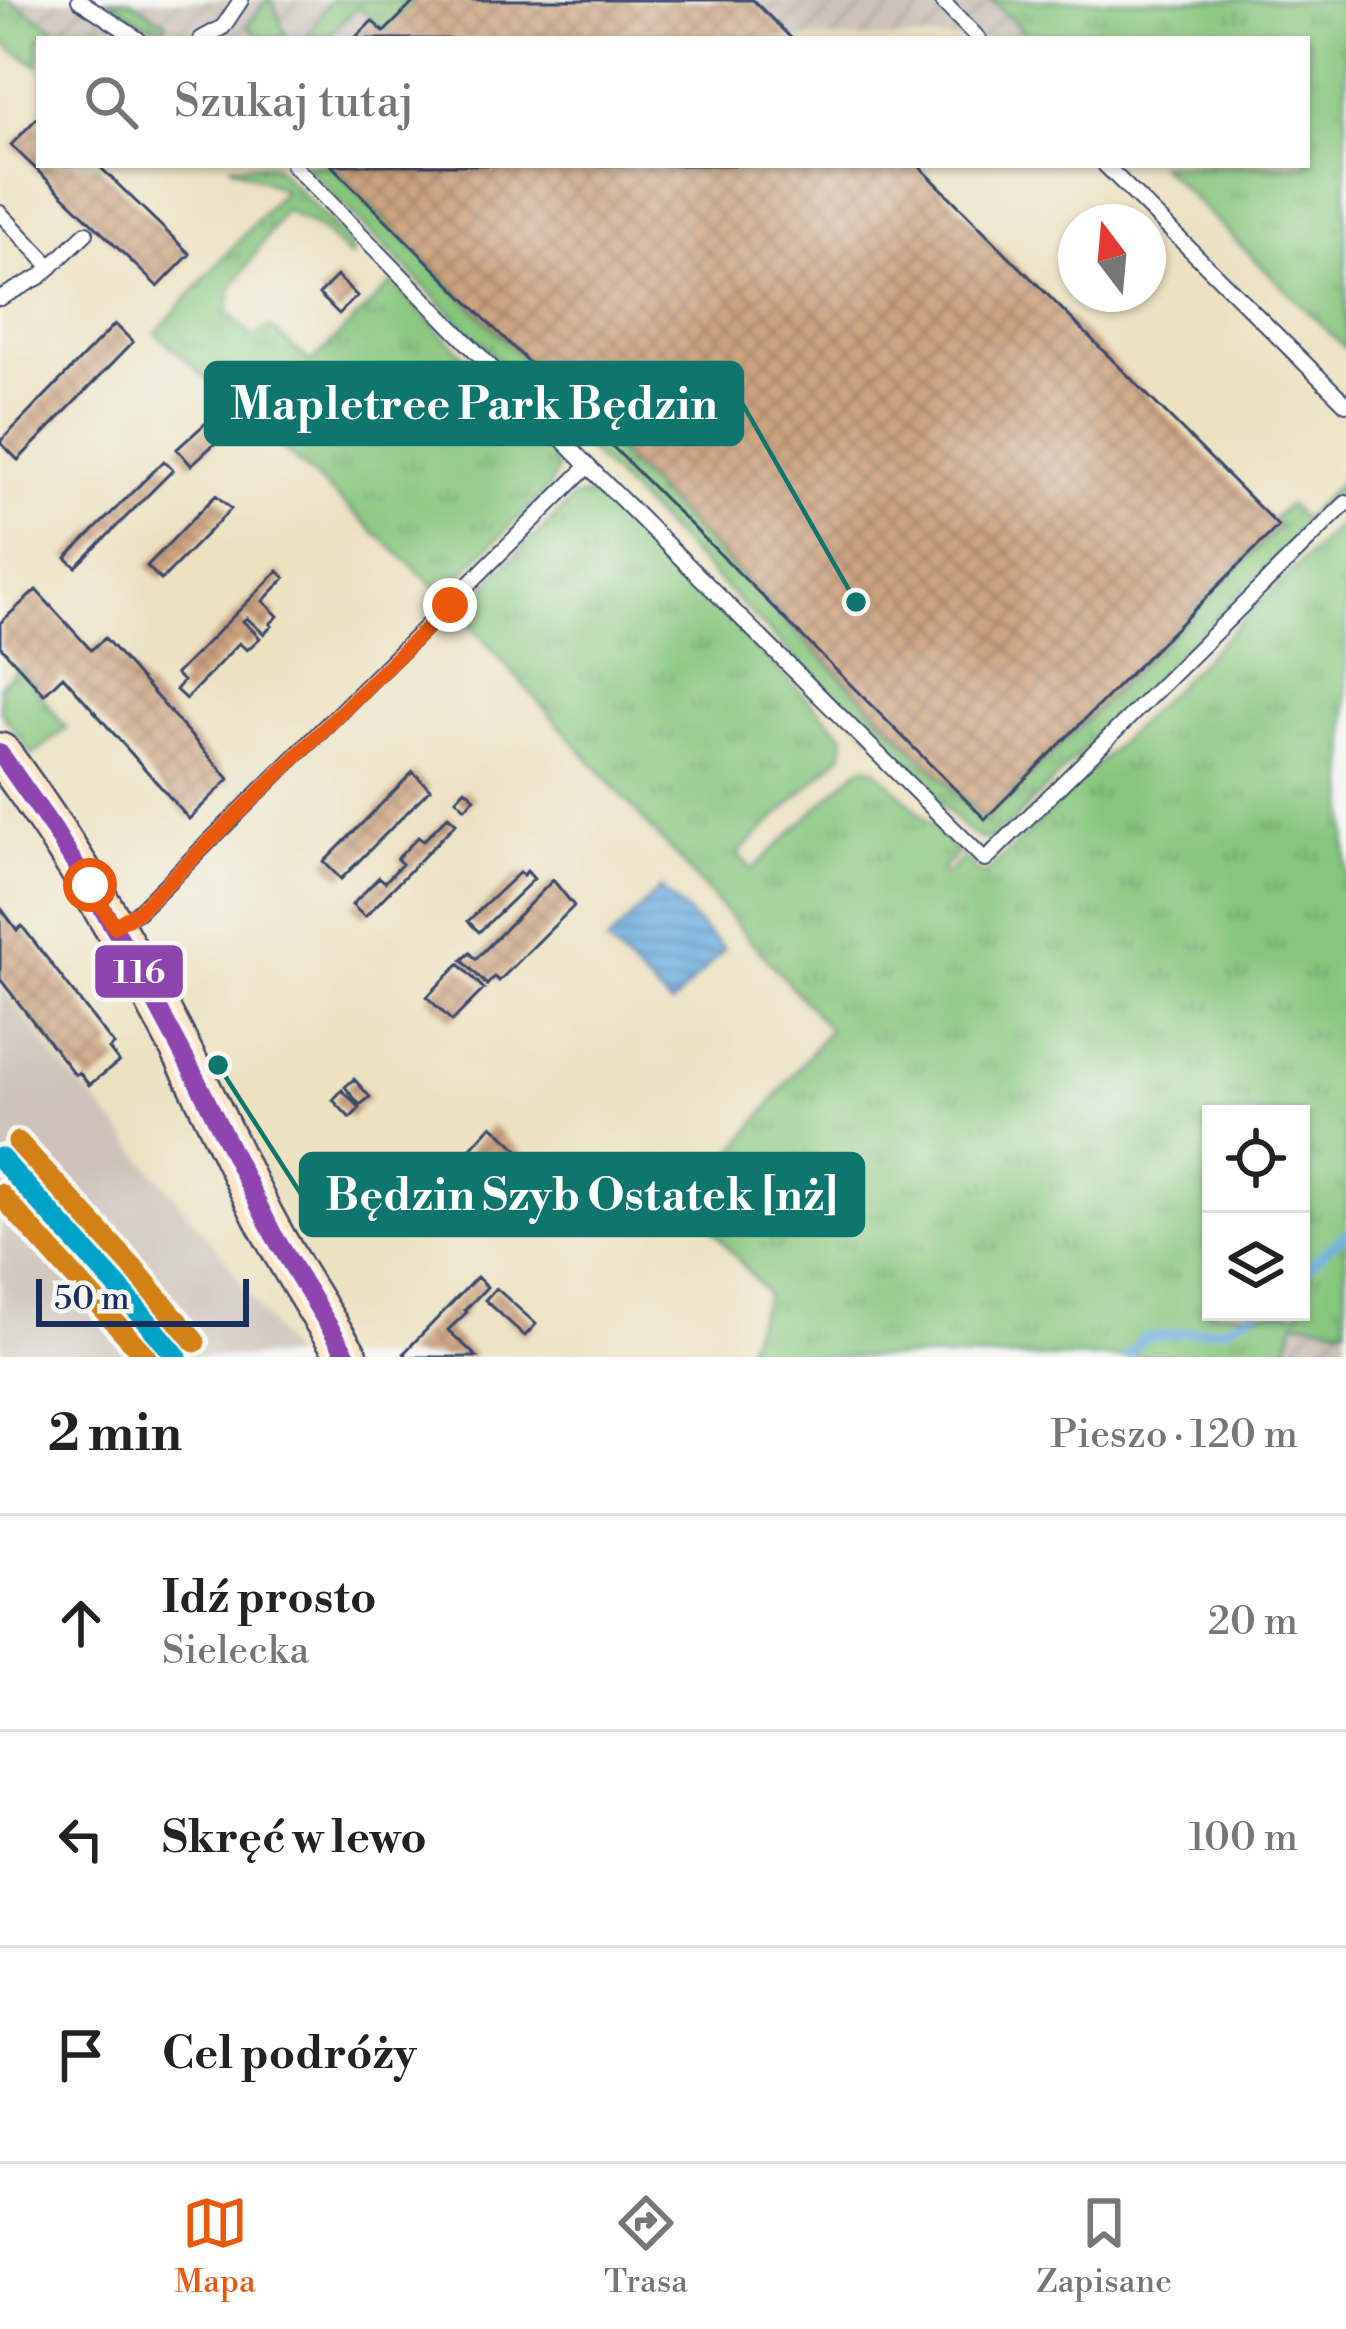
<!DOCTYPE html>
<html lang="pl">
<head>
<meta charset="utf-8">
<style>
	:root { --surface:#fff; --page:#f2f2f2; --text:#222; --muted:#767676; --line:#e0e0e0; --accent:#ea580c }
	body { margin:0; font-family:"Libre Bodoni",serif; background:var(--page); color:var(--text) }
	.controls { position:absolute; right:36px; bottom:36px; display:grid; overflow:hidden; border-radius:0px; box-shadow:0 3px 9px #0004 }
	.controls button { width:108px; height:108px; display:grid; place-items:center; padding:0; border:0; border-bottom:3px solid var(--line); background:var(--surface); color:var(--text); font:60px sans-serif }
	.compass { position:absolute; left:1058px; top:204px; width:108px; height:108px; border-radius:50%; background:var(--surface); box-shadow:0 3px 9px #0004; rotate:344deg }
	.scale { position:absolute; left:36px; bottom:30px; width:213px; box-sizing:border-box; padding-left:12px; border:6px solid #1b2f5e; border-top:0; font-size:33px; line-height:42px; white-space:nowrap; color:#1b2f5e; -webkit-text-stroke:9px #f6f6f2; paint-order:stroke }
	.stop { position:absolute; width:36px; height:36px; margin:-27px; border:9px solid #ea580c; border-radius:50%; background:#fff }
	.stop.end { background:#ea580c; border-color:#fff; box-shadow:0 3px 12px #0008 }
	.list { margin:0; padding:0; list-style:none }
	h2 { display:flex; justify-content:space-between; align-items:center; height:156px; margin:0; padding:0 48px; font-size:51px }
	h2 small { font-size:39px; font-weight:400; color:var(--muted) }
	.list li { display:grid; grid-template-columns:78px 1fr auto; gap:36px; align-items:center; box-sizing:border-box; height:216px; padding:0 48px; border-top:3px solid var(--line) }
	.list b { display:block; font-size:45px; white-space:nowrap }
	.list p { margin:0; font-size:39px; white-space:nowrap; color:var(--muted) }
	.list em { font-size:39px; font-style:normal; color:var(--muted) }
	.icon { flex:none; width:66px; height:66px; fill:none; stroke:currentColor; stroke-width:2; stroke-linecap:round; stroke-linejoin:round }
	.map { position:relative; flex:none; width:1346px; height:1357px; overflow:hidden }
	.search { position:absolute; background:var(--surface); box-shadow:0 3px 9px #0004; left:36px; right:36px; top:36px; height:132px; display:flex; align-items:center; gap:30px; box-sizing:border-box; padding:0 42px; border-radius:0px; color:var(--muted); font-size:45px }
	.sheet { height:804px; background:var(--surface) }
	nav { display:flex; justify-content:space-around; align-items:center; box-sizing:border-box; height:168px; border-top:3px solid var(--line); background:var(--surface); font-size:33px; color:var(--muted) }
	nav a { display:grid; justify-items:center; gap:6px }
	nav .on { color:var(--accent) }
	.map>svg:first-child { display:block }
</style>
</head>
<body>
<div class="map">
<svg width="1346" height="1357" viewBox="0 0 1346 1357">
	<defs>
		<pattern id="industrial-furrows" width="10" height="10" patternUnits="userSpaceOnUse" patternTransform="scale(3)"><rect width="10" height="10" fill="#ccc2b9"/><path d="M-1 1l2-2M0 10L10 0M9 11l2-2" fill="none" stroke="#afa7a1"/></pattern>
		<pattern id="grass-tufts" width="24" height="20" patternUnits="userSpaceOnUse" patternTransform="scale(3)"><rect width="24" height="20" fill="#87c67d"/><path d="M3 7l-1-3M5 7V3M7 7l1-3M15 17l-1-3M17 17v-4M19 17l1-3" fill="none" stroke="#6ea16a"/></pattern>
		<pattern id="water-rules" width="6" height="5" patternUnits="userSpaceOnUse" patternTransform="scale(3)"><rect width="6" height="5" fill="#6aabde"/><path d="M0 2.5h6" fill="none" stroke="#568cb7"/></pattern>
		<pattern id="building-cross-hatch" width="8" height="8" patternUnits="userSpaceOnUse" patternTransform="scale(3)"><rect width="8" height="8" fill="#cda481"/><path d="M0 0l8 8M0 8l8-8" fill="none" stroke="#a6866d"/></pattern>
	</defs>
	<rect width="100%" height="100%" fill="#f6f6f2"/>
	<filter id="ink" filterUnits="userSpaceOnUse"><feTurbulence type="fractalNoise" baseFrequency=".00833" numOctaves="2"/><feDisplacementMap in="SourceGraphic" scale="24" xChannelSelector="R" yChannelSelector="G"/><feConvolveMatrix kernelMatrix="1 2 1 2 8 2 1 2 1" color-interpolation-filters="sRGB"/></filter>
	<filter id="wash" filterUnits="userSpaceOnUse"><feTurbulence type="fractalNoise" baseFrequency=".004" numOctaves="4" result="noise"/><feDisplacementMap in="SourceGraphic" scale="48" xChannelSelector="R" yChannelSelector="G"/><feGaussianBlur stdDeviation="2.7" result="paint"/><feColorMatrix in="noise" values="0 0 0 0 0 0 0 0 0 0 0 0 0 0 0 0 0 1.4 0 .05"/><feComposite in="paint" operator="in"/></filter>
	<g filter="url(#wash)">
		<rect width="100%" height="100%" fill="#ece1c1"/>
		<!-- industrial -->
		<path fill="url(#industrial-furrows)" d="M0,0H1016L1056,39H39V66L10,48L0,38Z
			M1295,1319L1346,1327V1357H1286Z"/>
		<!-- railway -->
		<path fill="#ccc2b9" d="M0,986L66,1071L93,1098L222,1254L291,1357H10L0,1345Z"/>
		<!-- grass -->
		<path fill="url(#grass-tufts)" stroke="#517a6e" stroke-width="3" fill-rule="evenodd" d="M0,0H10L60,32L55,39H39V66L10,48L0,38Z
			M108,0H130L167,23L164,28L142,22Z
			M266,0H272L287,39H253L256,33L247,27Z
			M331,0H415L384,31L358,6L325,39H305Z
			M991,0H1346V349L1159,165H1307V39H1031Z
			M229,165H273L352,244L350,257L320,229L285,210L232,288L227,311L252,337L270,327L311,363L392,283L550,442L557,470L549,488L442,593L156,333L284,190Z
			M303,165H330L985,821L1279,527L1273,519L1288,505L1303,519L1342,480L1345,482L1328,506L1001,833C987,843 977,840 965,828Z
			M588,494L604,497L844,735L843,753L738,854L752,870L857,770L866,766L876,769L959,853L941,870L945,875L964,858L984,876L1346,518V1327L1295,1320L1286,1357H742L767,1294L692,1205L829,1029L458,611L574,498ZM1211,1114H1301V1312H1211Z
			M19,667L66,728L33,755L0,710V686Z"/>
		<!-- water -->
		<path fill="url(#water-rules)" stroke="#426d9e" stroke-width="3" d="M660,888L724,949L671,1005L607,943Z"/>
		<g fill="none" stroke-linecap="round" stroke-linejoin="round">
			<!-- stream -->
			<path stroke="#6aabde" stroke-width="9" d="M1301,1273L1346,1233
				M1127,1357L1143,1338L1225,1327L1254,1312"/>
		</g>
		<g id="blocks">
			<!-- building -->
			<path fill="url(#building-cross-hatch)" d="M416,0H753L792,39H354L372,21L384,32Z
				M39,116V165H98L190,254L158,287L11,145Z
				M331,165H918L1278,526L985,819Z
				M337,276L357,296L339,314L319,294Z
				M115,324L133,342L18,460L0,442Z
				M217,413L232,428L191,465L177,449Z
				M164,461L173,470L76,567L66,558Z
				M216,495L231,509L161,580L147,566Z
				M278,571L285,578L263,601L278,616L270,624L272,626L264,634L247,618L243,621L260,638L247,650L239,643L186,699L176,690L183,681L176,674Z
				M36,590L91,650L105,638L229,779L189,819L63,676L44,694L0,646V623Z
				M413,772L430,789L341,879L324,862Z
				M465,789L475,798L465,808L456,799Z
				M448,816L456,823L365,917L352,905L379,877L385,882L402,864L397,859L418,837L423,841Z
				M527,871L534,879L479,932L468,921L520,872L523,876Z
				M553,880L574,906L499,981L494,977L487,985L462,960L470,953L476,959Z
				M0,907L17,930L22,926L114,1045L109,1049L119,1062L89,1085L79,1072L75,1075L0,979Z
				M459,964L484,989L452,1021L427,997Z
				M354,1079L370,1097L360,1105L345,1087Z
				M342,1090L360,1108L350,1118L333,1100Z
				M492,1125L551,1181L508,1224L497,1221L487,1212L499,1199L458,1162Z
				M477,1277L487,1287L465,1310L467,1312L448,1330L477,1357H408L404,1353Z
				M496,1288L536,1324L525,1336L485,1300Z"/>
		</g>
	</g>
	<g filter="url(#ink)">
		<use href="#blocks" fill-opacity="0" stroke="#3a4a6d" stroke-width="3"/>
		<g fill="none" stroke-linecap="round" stroke-linejoin="round">
			<defs>
				<path id="lane" d="M79,0L138,39
					M941,0L979,39
					M201,39L223,27L241,0
					M1105,165L1346,404
					M0,213L51,267
					M0,298L41,276L86,233
					M588,466L985,860L1346,503
					M119,924L138,912L588,466L293,165"/>
				<path id="secondary" d="M0,753C76,854 137,963 194,1075C218,1121 239,1169 263,1216C289,1265 318,1311 348,1357"/>
			</defs>
			<!-- lane casing -->
			<use href="#lane" stroke="#3a4a6d" stroke-width="18"/>
			<!-- secondary casing -->
			<use href="#secondary" stroke="#3a4a6d" stroke-width="44"/>
			<!-- lane -->
			<use href="#lane" stroke="#fff" stroke-width="14"/>
			<!-- secondary -->
			<use href="#secondary" stroke="#fee5c5" stroke-width="39"/>
			<defs>
				<path id="bus-1" d="M0,753L54,830L128,951L194,1075L273,1234L348,1357"/>
			</defs>
			<!-- bus-1 casing -->
			<use href="#bus-1" stroke="#f6f6f2" stroke-width="27"/>
			<!-- bus-1 -->
			<use href="#bus-1" stroke="#8e44ad" stroke-width="18"/>
			<defs>
				<path id="rail-1" d="M0,1158L117,1286L177,1357"/>
				<path id="rail-2" d="M0,1194L146,1357"/>
				<path id="rail-3" d="M18,1142L135,1270L195,1342"/>
			</defs>
			<!-- rail-1 casing -->
			<use href="#rail-1" stroke="#f6f6f2" stroke-width="30"/>
			<!-- rail-2 casing -->
			<use href="#rail-2" stroke="#f6f6f2" stroke-width="30"/>
			<!-- rail-3 casing -->
			<use href="#rail-3" stroke="#f6f6f2" stroke-width="30"/>
			<!-- rail-1 -->
			<use href="#rail-1" stroke="#01a3c8" stroke-width="21"/>
			<!-- rail-2 -->
			<use href="#rail-2" stroke="#d18113" stroke-width="21"/>
			<!-- rail-3 -->
			<use href="#rail-3" stroke="#d18113" stroke-width="21"/>
		</g>
	</g>
	<g fill="none" stroke-linecap="round" stroke-linejoin="round" filter="url(#ink)">
		<!-- route -->
		<path stroke="#ea580c" stroke-width="15" d="M90,885L114,926L138,912L450,605"/>
	</g>
	<!-- callouts -->
	<path fill="none" stroke="#0f766e" stroke-width="4.5" d="M856 602L742 403M218 1065L301 1194"/>
	<g fill="#0f766e" stroke="#f6f6f2" stroke-width="4.5">
		<circle cx="856" cy="602" r="12"/>
		<circle cx="218" cy="1065" r="12"/>
	</g>
	<g fill="#0f766e" stroke="#0f766e" stroke-width="4.5">
		<rect x="206" y="363" width="536" height="81" rx="12"/>
		<rect x="301" y="1154" width="562" height="81" rx="12"/>
	</g>
	<g font-size="45" text-anchor="middle" font-weight="bold" fill="#fff">
		<text x="474" y="419">Mapletree Park Będzin</text>
		<text x="582" y="1210">Będzin Szyb Ostatek [nż]</text>
	</g>
	<rect stroke="#f6f6f2" stroke-width="4.5" x="93" y="943" width="92" height="57" rx="12" fill="#8e44ad"/>
	<g font-size="33" text-anchor="middle" font-weight="bold" fill="#fff">
		<text x="139" y="983">116</text>
	</g>
</svg>
<div class="controls">
<button><svg class="icon" aria-label="locate" viewBox="0 0 24 24"><circle cx="12" cy="12" r="6"/><path d="M12 2v4M12 18v4M2 12h4M18 12h4"/></svg></button>
<button><svg class="icon" aria-label="layers" viewBox="0 0 24 24"><path d="M12 4l9 5-9 5-9-5zM3 14l9 5 9-5"/></svg></button>
</div>
<svg class="compass" viewBox="-18 -18 36 36"><path d="M0-13l5 13h-10z" fill="#e53935"/><path d="M0 13l5-13h-10z" fill="#767676"/></svg>
<div class="scale">50 m</div>
<div class="stop" style="left:90px;top:885px"></div>
<div class="stop end" style="left:450px;top:605px"></div>
<div class="search"><svg class="icon" aria-label="search" viewBox="0 0 24 24"><circle cx="10" cy="10" r="6"/><path d="M15 15l6 6"/></svg>Szukaj tutaj</div>
</div>
<section class="sheet">
<h2>2 min<small>Pieszo · 120 m</small></h2>
<ul class="list">
<li><svg class="icon" aria-label="ahead" viewBox="0 0 24 24"><path d="M12 20V5M6 11l6-6 6 6"/></svg><div><b>Idź prosto</b><p>Sielecka</p></div><em>20 m</em></li>
<li><svg class="icon" aria-label="left" viewBox="0 0 24 24"><path d="M17 20v-9H6M10 6l-5 5 5 5"/></svg><div><b>Skręć w lewo</b></div><em>100 m</em></li>
<li><svg class="icon" aria-label="arrive" viewBox="0 0 24 24"><path d="M6 21V4h12l-3 4 3 4H6"/></svg><div><b>Cel podróży</b></div></li>
</ul>
</section>
<nav>
<a class="on"><svg class="icon" aria-label="map" viewBox="0 0 24 24"><path d="M3 6l6-2 6 2 6-2v14l-6 2-6-2-6 2zM9 4v14M15 6v14"/></svg>Mapa</a>
<a><svg class="icon" aria-label="directions" viewBox="0 0 24 24"><path d="M12 3l9 9-9 9-9-9zM9 14v-3h6M13 9l2 2-2 2"/></svg>Trasa</a>
<a><svg class="icon" aria-label="saved" viewBox="0 0 24 24"><path d="M7 4h10v16l-5-4-5 4z"/></svg>Zapisane</a>
</nav>
</body>
</html>
